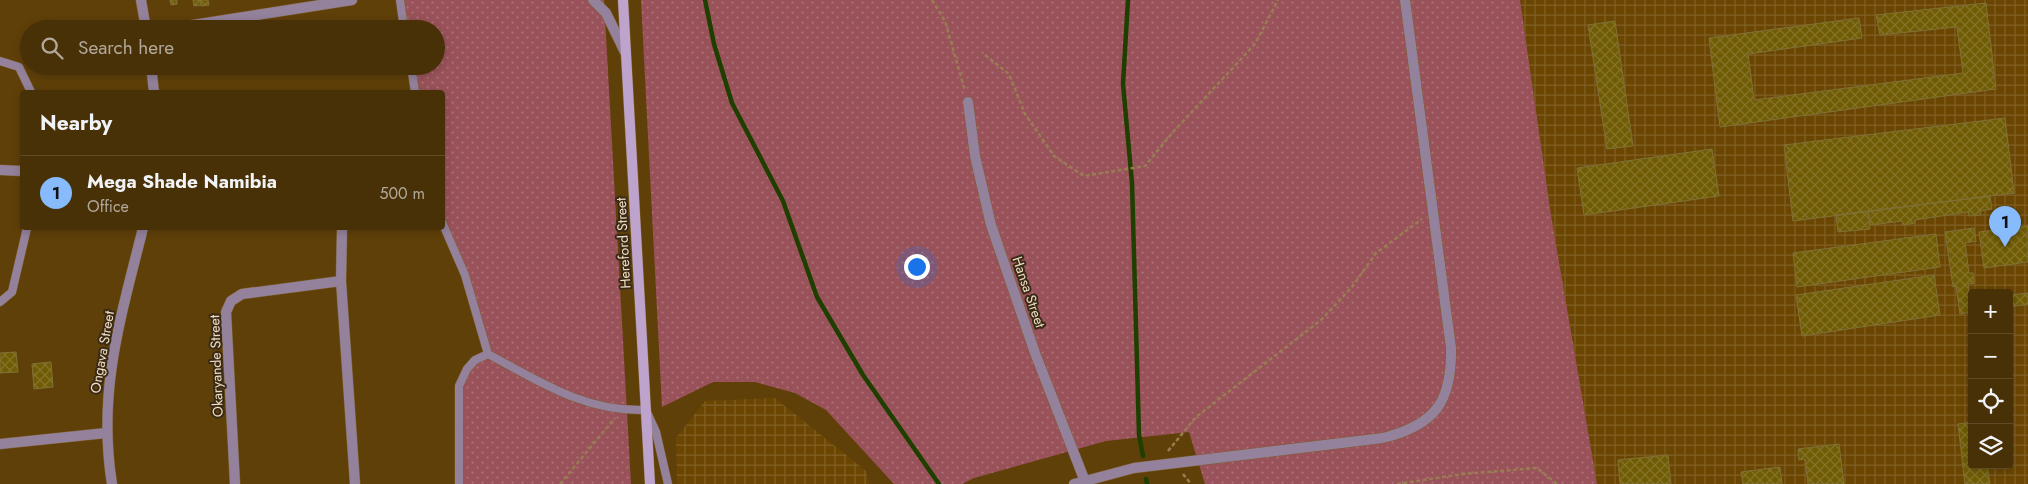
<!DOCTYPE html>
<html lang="en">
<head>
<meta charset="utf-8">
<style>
	:root { --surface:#483007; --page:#523c15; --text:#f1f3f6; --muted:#b1a99b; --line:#604b28; --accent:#87bbfb }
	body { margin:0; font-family:Jost,sans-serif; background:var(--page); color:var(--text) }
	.controls { position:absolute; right:15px; bottom:15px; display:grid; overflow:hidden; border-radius:5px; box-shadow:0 2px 8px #0003 }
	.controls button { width:45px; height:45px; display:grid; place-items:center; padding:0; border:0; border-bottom:1px solid var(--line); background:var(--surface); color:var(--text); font:25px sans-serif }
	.you { position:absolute; left:916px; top:266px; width:18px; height:18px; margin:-12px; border:4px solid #fff; border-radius:50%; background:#1a73e8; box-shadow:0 0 0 8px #1a73e833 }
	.badge { display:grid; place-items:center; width:32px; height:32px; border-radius:50%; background:var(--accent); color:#111; font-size:16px; font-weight:700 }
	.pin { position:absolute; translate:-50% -41px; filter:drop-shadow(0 1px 2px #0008) }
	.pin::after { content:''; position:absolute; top:26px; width:18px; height:15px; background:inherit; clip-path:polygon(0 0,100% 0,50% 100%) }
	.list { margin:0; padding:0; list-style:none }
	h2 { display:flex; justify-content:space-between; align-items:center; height:65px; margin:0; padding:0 20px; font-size:21px }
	h2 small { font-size:16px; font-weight:400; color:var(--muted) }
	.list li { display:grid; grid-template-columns:32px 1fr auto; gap:15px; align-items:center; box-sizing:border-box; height:75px; padding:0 20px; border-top:1px solid var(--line) }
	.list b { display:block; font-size:19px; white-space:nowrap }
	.list p { margin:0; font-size:16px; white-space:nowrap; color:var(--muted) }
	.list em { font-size:16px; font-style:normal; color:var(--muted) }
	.icon { flex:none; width:28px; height:28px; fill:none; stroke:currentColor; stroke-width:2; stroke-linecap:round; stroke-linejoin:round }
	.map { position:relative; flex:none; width:2028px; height:484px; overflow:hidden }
	.search { position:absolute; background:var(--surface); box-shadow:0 2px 8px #0003; left:20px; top:20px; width:425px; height:55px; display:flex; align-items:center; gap:12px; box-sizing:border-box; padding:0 18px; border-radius:28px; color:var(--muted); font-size:19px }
	.panel { position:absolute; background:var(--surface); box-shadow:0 2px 8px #0003; left:20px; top:90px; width:425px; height:140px; border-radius:5px }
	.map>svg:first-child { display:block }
</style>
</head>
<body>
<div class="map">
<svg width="2028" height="484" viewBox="0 0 2028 484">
	<defs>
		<pattern id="industrial-grid" width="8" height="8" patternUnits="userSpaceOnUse" patternTransform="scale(1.25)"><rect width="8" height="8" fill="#6b4602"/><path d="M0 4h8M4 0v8" fill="none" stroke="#806025"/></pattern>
		<pattern id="grass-dots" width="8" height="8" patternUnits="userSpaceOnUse" patternTransform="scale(1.25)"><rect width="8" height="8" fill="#995259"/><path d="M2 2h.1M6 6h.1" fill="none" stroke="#ac7277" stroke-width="1.8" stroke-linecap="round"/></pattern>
		<pattern id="building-cross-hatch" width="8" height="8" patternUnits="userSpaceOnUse" patternTransform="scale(1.25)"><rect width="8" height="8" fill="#6f5c05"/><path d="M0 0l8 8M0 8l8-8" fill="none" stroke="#847328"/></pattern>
	</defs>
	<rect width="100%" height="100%" fill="#604009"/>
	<!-- industrial -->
	<path fill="url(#industrial-grid)" fill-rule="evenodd" d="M1520,0H2028V484H1597L1551,215ZM1972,293H2009V465H1972Z
		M775,398L866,471L869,484H677L676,438L705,401Z"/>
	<!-- grass -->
	<path fill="url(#grass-dots)" d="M400,0H604L631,484H459V386L467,369L488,354L465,275L443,222L442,92H415L411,66H436V29H404Z
		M641,0H1520L1551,215L1597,484H1205L1189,432L1106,441L974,478L962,484H894L826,410L795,393L755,382H713L662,407Z"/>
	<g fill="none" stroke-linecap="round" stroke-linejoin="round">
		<!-- stream -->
		<path stroke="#1e3f00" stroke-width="4.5" d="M705,0L714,44L732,103L783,201L817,297L863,375L939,484
			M1128,0L1123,84L1132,183L1139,435L1143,456
			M1146,479L1147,484"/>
	</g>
	<!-- building -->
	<path fill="url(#building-cross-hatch)" stroke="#807138" d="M170,0H177V4L171,5Z
		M193,0H200L201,5L194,6Z
		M200,0H208L209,5L201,6Z
		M1986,3L1996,89L1720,127L1709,38L1859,18L1862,38L1748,54L1754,100L1963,73L1957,27L1880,35L1876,15Z
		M1615,21L1633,146L1607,149L1588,25Z
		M2005,118L2014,193L1793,221L1784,145Z
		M1712,149L1719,196L1584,215L1577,168Z
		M1990,196L1992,209L1980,211L1981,215L1969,216L1968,212L1915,220V223L1903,225L1902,221L1871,225L1868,211Z
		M1868,211L1870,229L1838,232L1836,215Z
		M2028,226V262L1984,268L1979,232Z
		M1974,228L1976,241L1965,243L1969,273H1973L1974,283L1968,284L1972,312L1960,314L1956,286L1953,287L1945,232Z
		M1936,234L1940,267L1797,287L1793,253Z
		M1934,275L1940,315L1802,336L1796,295Z
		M2028,293V304L2009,307V295Z
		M16,352L18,372L0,373V353Z
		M51,362L53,387L34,389L32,364Z
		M1972,422V465H1987L1990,484H1965L1958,424Z
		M1839,444L1844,484H1808L1805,459L1799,460L1798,449Z
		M1668,455L1671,484H1620L1618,460Z
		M1780,467L1782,484H1743L1741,472Z"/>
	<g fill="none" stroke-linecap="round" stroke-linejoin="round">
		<defs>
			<path id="service" d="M400,0L404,29
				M0,61L19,67L31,92
				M411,66L415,92
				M442,222L465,275L488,354L475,360L467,369L459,386V484
				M0,302L12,292L27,228
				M488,354C540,382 585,412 646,410L656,432L668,484"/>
			<path id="minor" d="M593,0L606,13L625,52
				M167,29L352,0
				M968,102L975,156L991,225L1035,353L1086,484
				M0,170L22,171
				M342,228L341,281L355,484
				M0,444L106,433
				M235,484L226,312L231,301L242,294L341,281
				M1074,484L1134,468L1383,438C1435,425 1452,402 1451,348L1405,0"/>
			<path id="tertiary" d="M141,0L146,29
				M151,66L154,92
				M112,484C97,391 121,317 143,228"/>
			<path id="secondary" d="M623,0L650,484"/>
		</defs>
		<!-- service casing -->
		<use href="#service" stroke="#7d5f2e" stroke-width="9"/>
		<!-- minor casing -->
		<use href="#minor" stroke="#7d5f2e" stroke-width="11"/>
		<!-- tertiary casing -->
		<use href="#tertiary" stroke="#7d5f2e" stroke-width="11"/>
		<!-- secondary casing -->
		<use href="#secondary" stroke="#7d5f2e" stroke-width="11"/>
		<!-- path -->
		<path stroke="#987d52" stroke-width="2.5" stroke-dasharray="4 2.5" stroke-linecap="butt" d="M932,0L945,21L965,91
			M985,55L1009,74L1025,114L1054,156L1084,176L1145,166L1173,132L1255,44L1278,0
			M1168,451L1196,417L1321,320L1352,287L1376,253L1422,219
			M1183,474L1191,484
			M560,484L615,418
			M1397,484L1463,474L1537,468L1557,484"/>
		<!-- service -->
		<use href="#service" stroke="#94829d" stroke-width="8"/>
		<!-- minor -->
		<use href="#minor" stroke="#94829d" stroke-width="10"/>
		<!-- tertiary -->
		<use href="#tertiary" stroke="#94829d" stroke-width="10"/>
		<!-- secondary -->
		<use href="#secondary" stroke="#bea3cc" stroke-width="10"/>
	</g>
	<g text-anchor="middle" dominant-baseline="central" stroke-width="4" stroke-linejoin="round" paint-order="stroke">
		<!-- street labels -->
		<g font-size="14" fill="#efdcc3" stroke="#392a16">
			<text transform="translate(623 243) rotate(-93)">Hereford Street</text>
			<text transform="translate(1029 292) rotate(71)">Hansa Street</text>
			<text transform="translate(102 352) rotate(-80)">Ongava Street</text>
			<text transform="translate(216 366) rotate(-92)">Okaryande Street</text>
		</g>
	</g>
</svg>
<div class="controls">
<button>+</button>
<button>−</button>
<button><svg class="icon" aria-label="locate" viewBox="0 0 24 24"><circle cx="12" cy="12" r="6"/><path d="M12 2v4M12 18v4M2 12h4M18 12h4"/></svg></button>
<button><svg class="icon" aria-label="layers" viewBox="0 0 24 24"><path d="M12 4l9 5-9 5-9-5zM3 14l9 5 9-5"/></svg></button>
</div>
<div class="you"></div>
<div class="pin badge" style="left:2005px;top:247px">1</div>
<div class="search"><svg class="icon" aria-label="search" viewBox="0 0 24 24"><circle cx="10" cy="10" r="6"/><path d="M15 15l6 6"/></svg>Search here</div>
<section class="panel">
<h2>Nearby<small></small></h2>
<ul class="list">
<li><span class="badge">1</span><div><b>Mega Shade Namibia</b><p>Office</p></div><em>500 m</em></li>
</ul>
</section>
</div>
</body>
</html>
